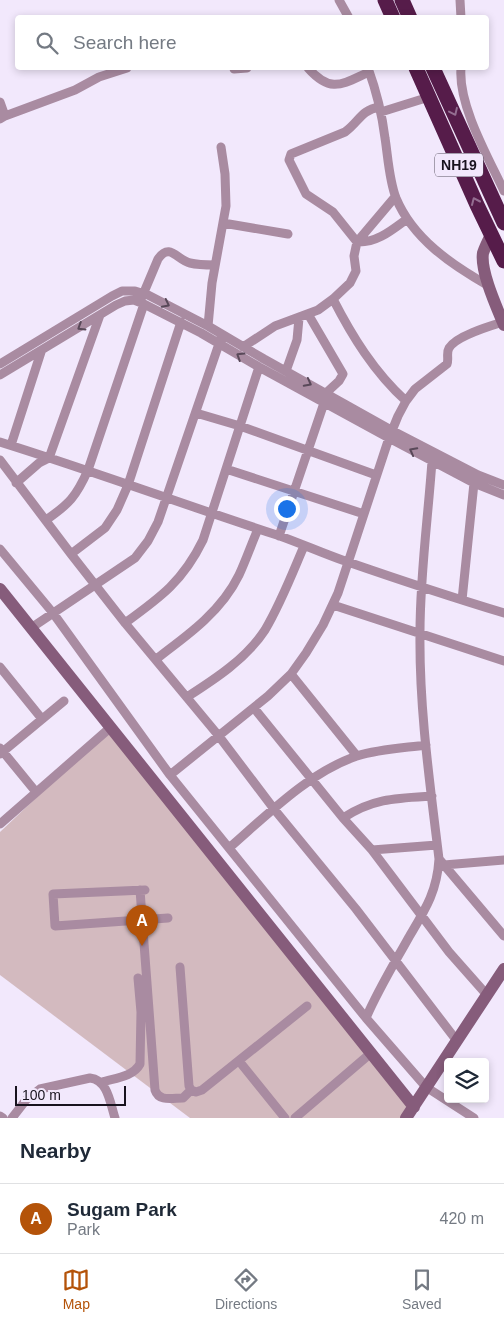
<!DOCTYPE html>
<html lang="en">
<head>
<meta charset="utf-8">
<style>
	:root { --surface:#fff; --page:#f6f6f7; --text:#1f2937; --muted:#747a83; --line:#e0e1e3; --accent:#b45309 }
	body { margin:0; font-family:Arial,sans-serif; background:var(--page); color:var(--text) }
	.controls { position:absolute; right:15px; bottom:15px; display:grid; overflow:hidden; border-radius:5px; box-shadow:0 2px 8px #0003 }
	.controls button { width:45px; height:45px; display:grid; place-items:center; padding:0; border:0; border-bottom:1px solid var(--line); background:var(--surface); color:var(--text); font:25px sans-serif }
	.scale { position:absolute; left:15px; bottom:12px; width:111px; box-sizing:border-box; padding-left:5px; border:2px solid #18131e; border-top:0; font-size:14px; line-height:18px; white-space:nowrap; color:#18131e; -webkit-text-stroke:4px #f2e8fc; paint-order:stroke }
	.you { position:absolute; left:286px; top:508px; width:18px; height:18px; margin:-12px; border:4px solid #fff; border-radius:50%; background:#1a73e8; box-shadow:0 0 0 8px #1a73e833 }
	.badge { display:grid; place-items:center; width:32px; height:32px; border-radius:50%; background:var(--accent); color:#fff; font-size:16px; font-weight:700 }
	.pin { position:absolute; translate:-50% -41px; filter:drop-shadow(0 1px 2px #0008) }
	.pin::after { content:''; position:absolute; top:26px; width:18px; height:15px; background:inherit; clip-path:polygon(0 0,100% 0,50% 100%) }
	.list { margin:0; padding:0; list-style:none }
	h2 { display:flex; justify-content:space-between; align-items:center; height:65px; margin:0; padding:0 20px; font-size:21px }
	h2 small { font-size:16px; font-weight:400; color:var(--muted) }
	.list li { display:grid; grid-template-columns:32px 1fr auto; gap:15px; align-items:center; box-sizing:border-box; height:70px; padding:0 20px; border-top:1px solid var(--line) }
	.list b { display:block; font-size:19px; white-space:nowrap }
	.list p { margin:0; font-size:16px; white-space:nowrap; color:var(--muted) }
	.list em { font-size:16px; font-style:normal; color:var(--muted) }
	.icon { flex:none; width:28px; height:28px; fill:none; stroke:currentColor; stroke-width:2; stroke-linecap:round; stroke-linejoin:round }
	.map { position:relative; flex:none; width:504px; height:1118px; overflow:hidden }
	.search { position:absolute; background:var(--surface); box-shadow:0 2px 8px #0003; left:15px; right:15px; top:15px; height:55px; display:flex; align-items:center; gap:12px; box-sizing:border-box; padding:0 18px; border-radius:5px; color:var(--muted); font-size:19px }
	.sheet { height:135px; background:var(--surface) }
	nav { display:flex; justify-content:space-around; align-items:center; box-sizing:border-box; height:70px; border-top:1px solid var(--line); background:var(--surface); font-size:14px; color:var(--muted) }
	nav a { display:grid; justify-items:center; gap:2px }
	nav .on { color:var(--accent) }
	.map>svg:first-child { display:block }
</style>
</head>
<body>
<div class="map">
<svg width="504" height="1118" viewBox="0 0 504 1118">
	<rect width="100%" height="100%" fill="#f2e8fc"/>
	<!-- green -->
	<path fill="#d3babf" d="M111,727L414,1107L403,1118H190L0,975V832Z"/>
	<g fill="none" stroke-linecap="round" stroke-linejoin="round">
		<!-- street -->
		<path stroke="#a98ba1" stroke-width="9" d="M339,0L349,18
			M460,0L461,18
			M308,68C331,94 342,84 369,72
			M368,68C376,90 382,114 385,138C388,157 389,180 396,198C413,239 452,265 489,286
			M461,68C458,105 488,157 504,191
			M234,69L247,68
			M0,102L5,116
			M379,107C361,110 359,122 345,132L291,154L289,160L306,194L333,212L357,242C377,243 392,230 407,219
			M381,112L429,97
			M0,119L5,116L75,90L99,77L127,68
			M223,223L288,234
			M142,297L158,259C170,242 177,260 190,263C198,265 207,265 215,265
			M333,299C352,336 374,372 406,401
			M308,314L343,374L339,381L326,393
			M208,326L212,283L226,206L225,174L221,147
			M243,347L275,326L318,310L333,299L350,283L356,271L354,256L357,242L395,197
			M0,364L112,296L122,291H135L148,295L208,326L264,359L391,430L478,475L504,485
			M286,371L297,340L299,318
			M0,375L116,305L125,301L134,300L144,304L201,333L259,367L389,438L474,483L504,495
			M196,413L240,426L376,475
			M0,442C93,471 185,505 277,535C300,543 322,553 345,561C397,579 451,597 504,613
			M11,445L41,352
			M0,460L71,554L125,623L218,735L274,809L356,909L457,1041
			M226,469L364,514
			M16,483L39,463L49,458L100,315
			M46,520C69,504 76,497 88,470L144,304
			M279,536L324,403
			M0,549L53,613L170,775L366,1018L426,1087L474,1118
			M71,554L105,528L117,510L128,485L181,322
			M462,600L474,483L476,479
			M333,605L504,661
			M125,623C161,597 183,581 203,540L259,367
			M31,628L135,558L148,541L158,522L221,338
			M156,659C187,636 221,612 239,575C246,560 251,545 258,529
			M0,667L42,719
			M291,674L357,756
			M187,697C215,679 246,659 265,630C281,603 292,574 304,546
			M254,708L343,818L372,850L449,952L487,995
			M0,748L36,792
			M0,754L64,701
			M170,775L268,696L291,674L306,653L323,625L338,593L389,438L398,416L406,401L415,389L447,364C449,359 446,353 449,348C456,336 490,326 503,322
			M343,818C373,798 398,798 432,796
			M0,824L111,727
			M229,848C266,816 309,772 357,756C379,749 403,748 426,745
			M372,850L437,845
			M439,859L504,936
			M444,865L504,860
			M140,890L155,1090C159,1102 172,1098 183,1098L191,1090
			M145,890L53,894L55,926L168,918
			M180,967L189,1086L191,1090L196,1092L202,1090L307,1006
			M366,1018C378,990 394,964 409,937C425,910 437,892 439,859C430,784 419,708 420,632C420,575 428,518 432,461
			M239,1061L285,1118
			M102,1082C115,1078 133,1077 140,1064L141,1012L138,978
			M0,1116L3,1118
			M12,1118L26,1100L40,1089L90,1078C108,1080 110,1103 115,1118
			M295,1118L371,1053"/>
		<!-- secondary -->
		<path stroke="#865c7b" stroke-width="12" d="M491,235C488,241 485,247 483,253C480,271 497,308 504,325
			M0,589L414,1107
			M406,1118L504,969"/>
		<!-- highway -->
		<path stroke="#561c4a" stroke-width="15" d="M385,0L393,18
			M402,0L410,18
			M416,68L477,205L504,261
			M433,68L504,223"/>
	</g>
	<!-- one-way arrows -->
	<defs><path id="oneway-chevron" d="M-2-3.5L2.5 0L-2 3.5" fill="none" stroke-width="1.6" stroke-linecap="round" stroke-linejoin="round" transform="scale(1.25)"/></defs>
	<g stroke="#946e91">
		<use href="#oneway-chevron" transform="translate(454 112) rotate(65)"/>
		<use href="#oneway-chevron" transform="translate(475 201) rotate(-114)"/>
	</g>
	<g stroke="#594959">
		<use href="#oneway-chevron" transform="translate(166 304) rotate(27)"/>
		<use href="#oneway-chevron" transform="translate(81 327) rotate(148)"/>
		<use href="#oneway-chevron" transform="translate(240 356) rotate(-148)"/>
		<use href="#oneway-chevron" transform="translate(308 383) rotate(28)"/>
		<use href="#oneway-chevron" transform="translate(413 451) rotate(-152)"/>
	</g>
	<g text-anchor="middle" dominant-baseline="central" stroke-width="4.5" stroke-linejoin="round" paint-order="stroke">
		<!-- shield labels -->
		<rect fill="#f2e8fc" stroke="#595361" stroke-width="1" x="435" y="153.5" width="48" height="23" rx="4"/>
		<g font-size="14" font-weight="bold" fill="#18131e">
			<text x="459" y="165">NH19</text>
		</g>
	</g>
</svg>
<div class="controls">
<button><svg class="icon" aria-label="layers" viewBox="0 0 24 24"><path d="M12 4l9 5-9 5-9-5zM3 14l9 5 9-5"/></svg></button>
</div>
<div class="scale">100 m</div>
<div class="you"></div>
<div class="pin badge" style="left:142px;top:946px">A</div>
<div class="search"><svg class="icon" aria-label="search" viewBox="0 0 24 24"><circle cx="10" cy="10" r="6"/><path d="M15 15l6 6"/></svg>Search here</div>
</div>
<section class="sheet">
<h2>Nearby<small></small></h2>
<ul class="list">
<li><span class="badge">A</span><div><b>Sugam Park</b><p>Park</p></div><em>420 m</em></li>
</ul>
</section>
<nav>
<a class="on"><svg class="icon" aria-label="map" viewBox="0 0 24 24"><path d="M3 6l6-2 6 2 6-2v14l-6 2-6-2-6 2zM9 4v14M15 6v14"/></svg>Map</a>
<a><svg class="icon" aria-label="directions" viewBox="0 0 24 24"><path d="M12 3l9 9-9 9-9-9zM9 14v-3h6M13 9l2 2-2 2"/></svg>Directions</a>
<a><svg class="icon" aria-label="saved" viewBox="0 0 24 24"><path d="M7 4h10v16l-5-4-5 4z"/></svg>Saved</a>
</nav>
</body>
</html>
